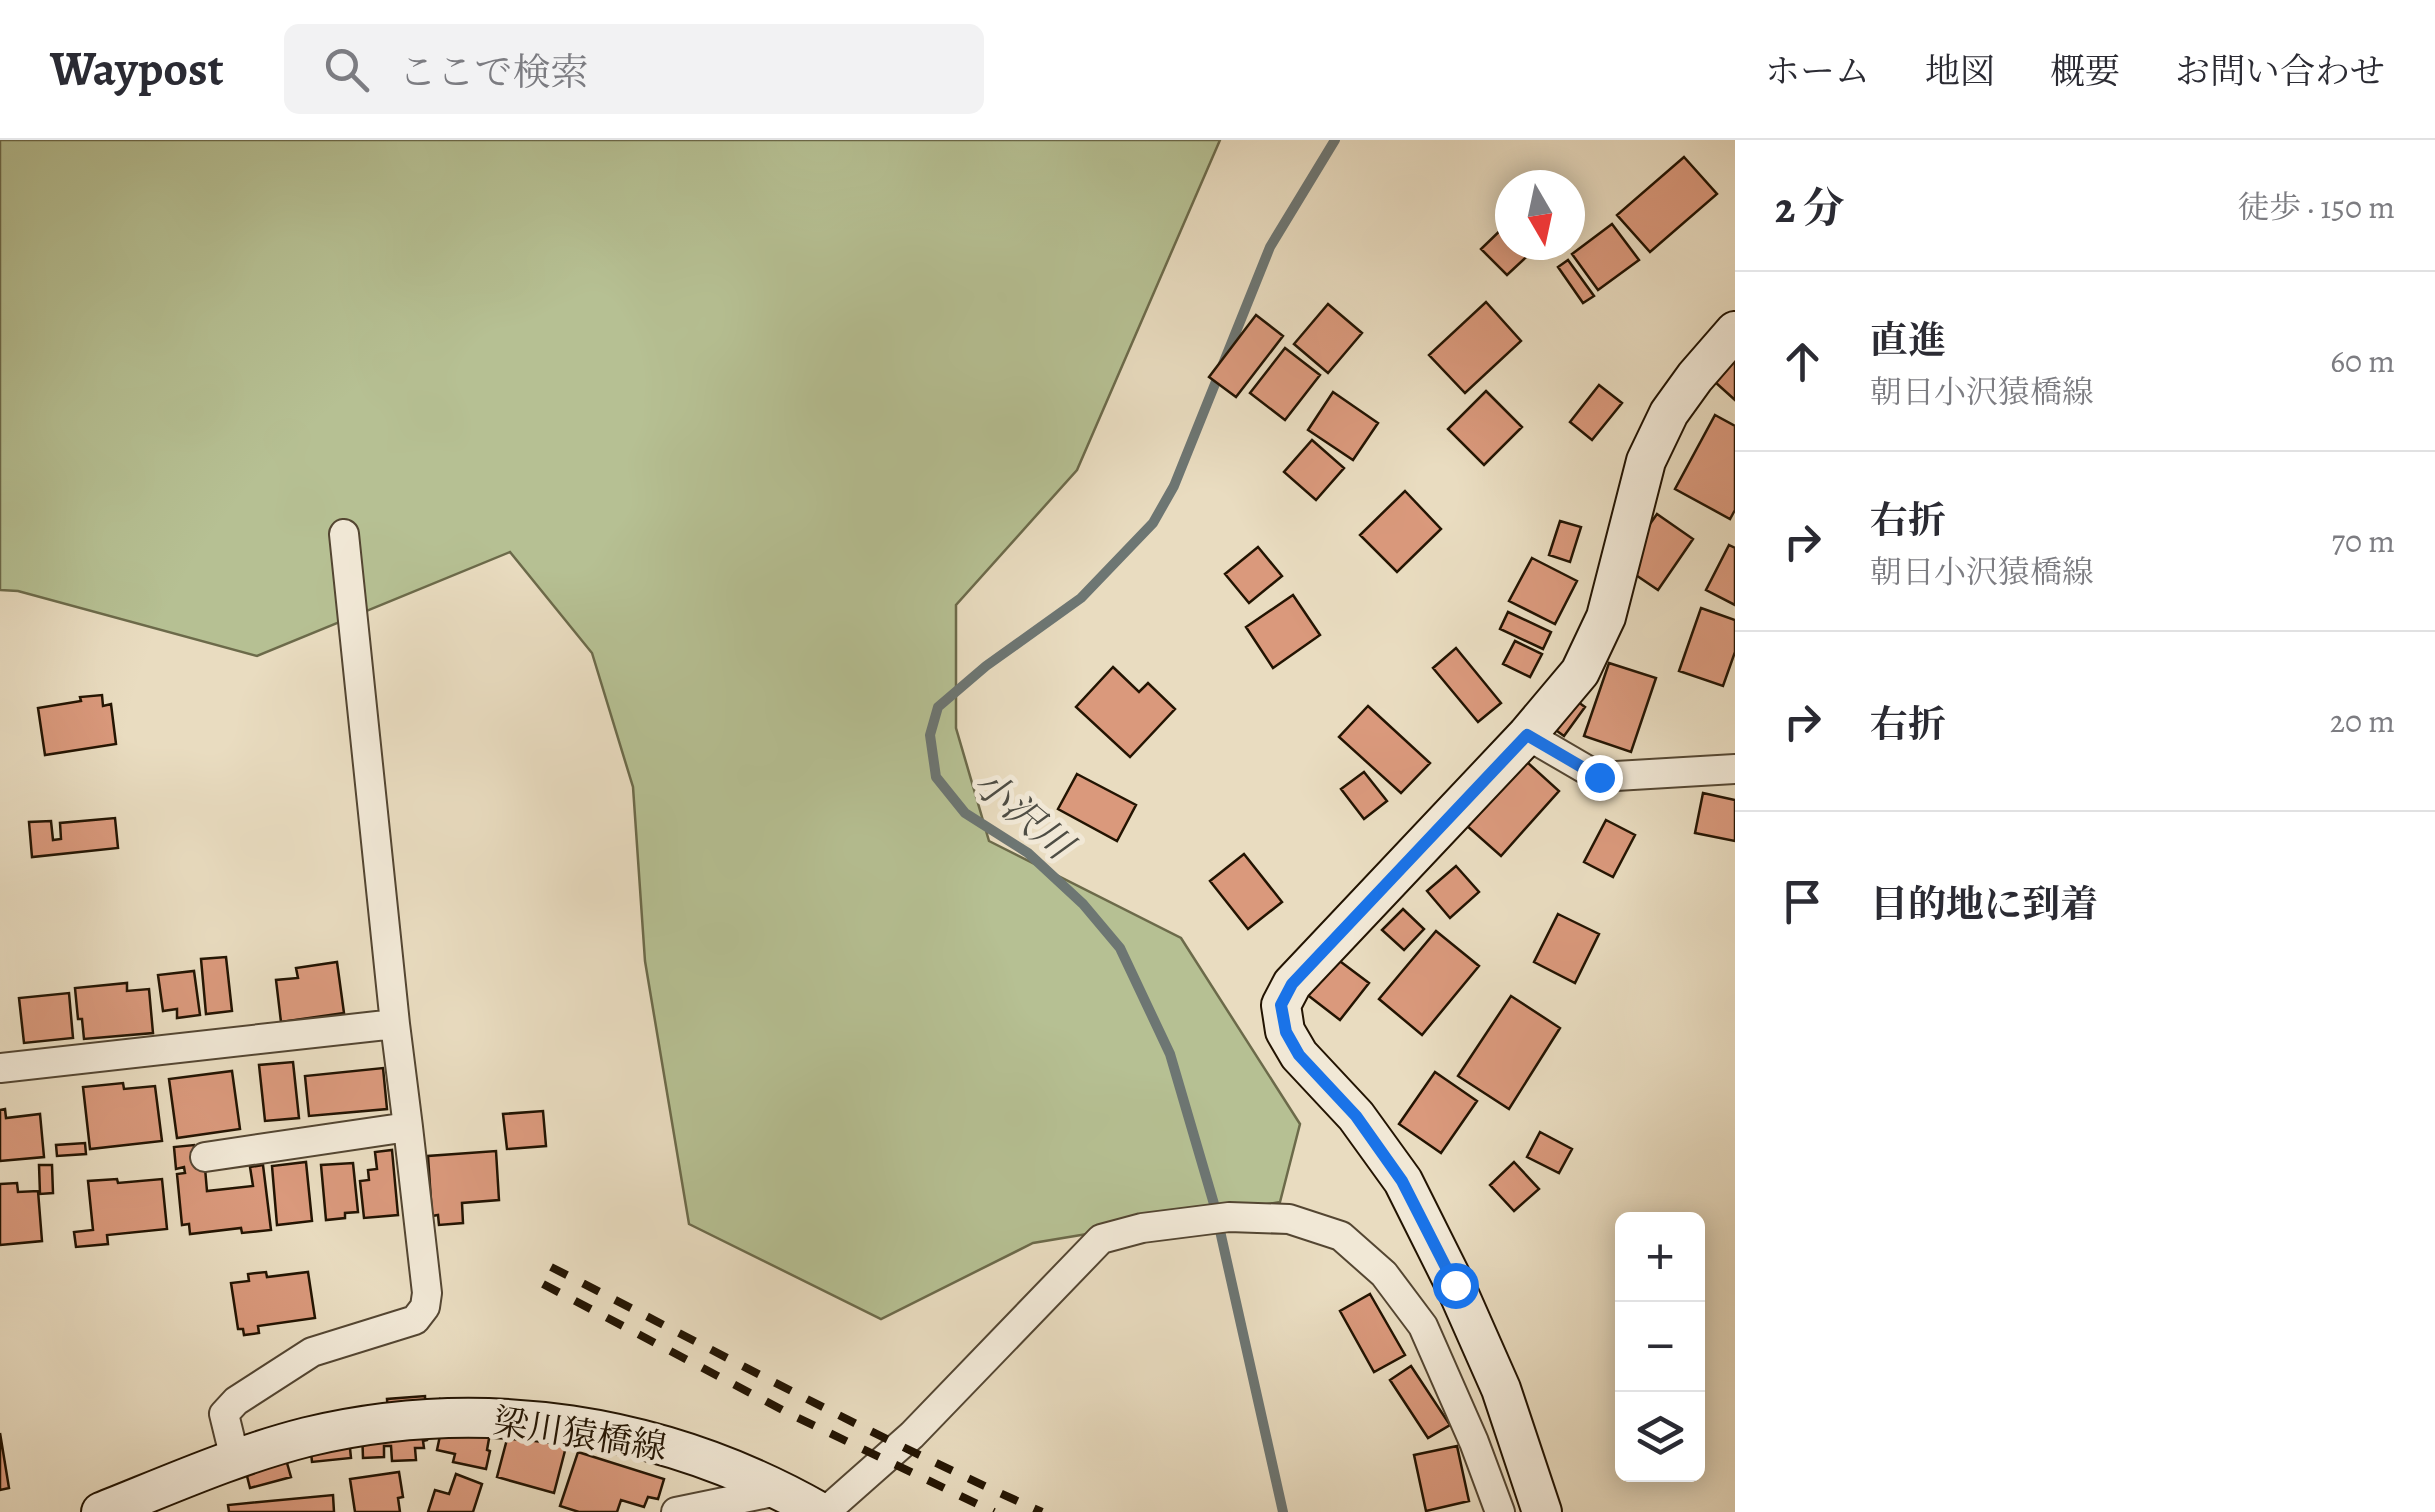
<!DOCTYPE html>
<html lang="ja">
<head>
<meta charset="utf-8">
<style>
	:root { --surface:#fff; --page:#f2f2f3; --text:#2b2b33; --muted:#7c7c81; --line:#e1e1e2 }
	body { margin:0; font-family:Alegreya,"Noto Serif JP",serif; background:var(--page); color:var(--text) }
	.controls { position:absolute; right:30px; bottom:30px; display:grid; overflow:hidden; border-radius:15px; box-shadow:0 5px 25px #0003 }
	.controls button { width:90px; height:90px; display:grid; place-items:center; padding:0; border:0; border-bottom:2px solid var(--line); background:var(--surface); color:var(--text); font:50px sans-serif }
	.compass { position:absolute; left:1495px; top:30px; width:90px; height:90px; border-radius:50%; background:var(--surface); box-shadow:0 5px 25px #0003; rotate:171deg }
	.stop { position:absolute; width:30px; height:30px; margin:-22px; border:8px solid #1a73e8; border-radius:50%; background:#fff }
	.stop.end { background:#1a73e8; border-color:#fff; box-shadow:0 2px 10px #0008 }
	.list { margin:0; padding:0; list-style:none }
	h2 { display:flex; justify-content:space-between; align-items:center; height:130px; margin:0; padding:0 40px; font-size:42px }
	h2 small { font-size:32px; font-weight:400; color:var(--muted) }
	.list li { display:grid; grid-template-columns:65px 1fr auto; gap:30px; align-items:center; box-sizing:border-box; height:180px; padding:0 40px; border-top:2px solid var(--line) }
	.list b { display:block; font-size:38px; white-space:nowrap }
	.list p { margin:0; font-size:32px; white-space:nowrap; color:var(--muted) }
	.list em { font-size:32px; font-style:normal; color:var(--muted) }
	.icon { flex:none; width:55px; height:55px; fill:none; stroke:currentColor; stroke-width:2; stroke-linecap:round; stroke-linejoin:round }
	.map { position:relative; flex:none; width:1735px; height:1372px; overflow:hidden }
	header { display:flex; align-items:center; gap:60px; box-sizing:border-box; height:140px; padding:0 50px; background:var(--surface); border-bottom:2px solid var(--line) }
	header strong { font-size:48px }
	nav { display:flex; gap:55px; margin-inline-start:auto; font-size:35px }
	.search { width:700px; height:90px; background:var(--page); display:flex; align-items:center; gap:25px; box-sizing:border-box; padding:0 35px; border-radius:15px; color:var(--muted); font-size:38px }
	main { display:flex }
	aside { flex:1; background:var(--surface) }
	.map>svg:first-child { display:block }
</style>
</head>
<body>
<header>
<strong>Waypost</strong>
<div class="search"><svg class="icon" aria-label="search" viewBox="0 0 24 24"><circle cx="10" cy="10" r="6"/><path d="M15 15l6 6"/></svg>ここで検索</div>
<nav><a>ホーム</a><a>地図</a><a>概要</a><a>お問い合わせ</a></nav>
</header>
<main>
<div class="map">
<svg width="1735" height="1372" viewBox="0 0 1735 1372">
	<rect width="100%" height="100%" fill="#e9dcc0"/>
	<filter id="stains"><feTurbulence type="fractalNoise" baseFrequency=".002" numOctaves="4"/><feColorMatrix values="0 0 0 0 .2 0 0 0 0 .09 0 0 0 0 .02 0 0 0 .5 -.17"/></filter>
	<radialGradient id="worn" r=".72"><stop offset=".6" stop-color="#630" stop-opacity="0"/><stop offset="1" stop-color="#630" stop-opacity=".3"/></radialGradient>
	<!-- green -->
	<path fill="#b6c093" stroke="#6c6a4a" stroke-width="2.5" d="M0,0H1220L1077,330L956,465V588L989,701L1181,798L1300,984L1280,1062L1033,1103L881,1179L689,1084L645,821L633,647L592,513L510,412L257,516L18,451L0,450Z"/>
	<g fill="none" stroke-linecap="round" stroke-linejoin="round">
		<!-- stream -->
		<path stroke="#6d7673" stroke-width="10" d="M1283,1372L1214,1064L1170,914L1120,808L1083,764L1028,713L965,673L936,637L930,595L938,567L986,526L1081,458L1153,383L1174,346L1270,107L1335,0"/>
	</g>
	<!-- building -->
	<path fill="#da997c" stroke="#231402" stroke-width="2.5" d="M1684,17L1717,54L1650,112L1617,75Z
		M1510,81V105H1539L1507,135L1481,109Z
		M1612,84L1639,120L1598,150L1572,114Z
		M1568,120L1594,156L1583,163L1558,127Z
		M1486,162L1521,201L1465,253L1429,215Z
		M1328,164L1362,193L1328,233L1294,204Z
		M1256,175L1283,196L1236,257L1209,237Z
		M1735,200V260L1705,233Z
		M1285,208L1320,235L1285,280L1250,253Z
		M1599,245L1622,263L1592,300L1570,282Z
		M1486,251L1522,287L1484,325L1448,289Z
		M1333,252L1378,283L1353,320L1308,290Z
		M1715,275L1735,286V370L1730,379L1675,349Z
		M1312,300L1344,328L1316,360L1284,332Z
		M1405,351L1441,389L1397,432L1360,395Z
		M1657,374L1693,399L1658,450L1621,425Z
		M1560,381L1581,387L1570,422L1549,415Z
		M1729,405L1735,408V465L1706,450Z
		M1258,407L1282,436L1249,463L1225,434Z
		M1532,418L1577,441L1555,484L1509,461Z
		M1293,455L1320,495L1273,528L1246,487Z
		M1701,468L1735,480V512L1723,546L1679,531Z
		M1508,472L1551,492L1543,509L1500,489Z
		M1515,501L1542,514L1530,537L1503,524Z
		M1456,508L1501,563L1478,582L1433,528Z
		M1609,523L1656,538L1631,612L1584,596Z
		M1113,527L1139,552L1148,543L1175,569L1130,617L1076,567Z
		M1560,549L1585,567L1564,596L1539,578Z
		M102,555L103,566L111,564L116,604L45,615L38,568L81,561L80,557Z
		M1368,566L1430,623L1401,653L1339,597Z
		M1517,613L1559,651L1501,716L1458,678Z
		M1364,632L1387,661L1364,679L1341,649Z
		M1077,634L1136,665L1117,701L1058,669Z
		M1703,653L1735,660V701L1695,693Z
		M115,678L118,708L32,717L29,682L51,681L53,700L61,699L60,683Z
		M1606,680L1635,695L1613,737L1584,722Z
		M1244,714L1282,762L1248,789L1210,741Z
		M1456,726L1479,752L1450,778L1427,751Z
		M1403,769L1424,789L1404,810L1382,790Z
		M1558,774L1599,794L1575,843L1534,822Z
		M1436,791L1479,826L1422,895L1379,859Z
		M1333,816L1369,843L1340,880L1305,853Z
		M226,817L232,871L206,874L201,819Z
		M337,822L344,873L281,882L276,840L298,838L296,828Z
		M194,831L200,875L177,878V869L163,871L158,835Z
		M127,843V851L149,849L153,893L84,899L82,879H78L75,848Z
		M69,853L73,898L24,903L19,858Z
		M1511,856L1560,888L1509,969L1458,936Z
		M293,922L299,978L265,981L259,925Z
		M383,928L387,969L309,976L305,936Z
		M232,931L240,989L177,998L169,939Z
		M1435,932L1477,961L1441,1013L1399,984Z
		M123,943L124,949L155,946L162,1001L90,1009L83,947Z
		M5,969L6,978L40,974L44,1017L0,1021V970Z
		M543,971L546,1006L507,1009L503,974Z
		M1540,992L1572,1009L1559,1033L1527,1017Z
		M85,1003L86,1014L57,1016L56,1005Z
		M194,1005L196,1028H205L207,1051L253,1046L250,1027L263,1025L271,1090L242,1093L241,1088L190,1094L189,1084L182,1085L177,1034L185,1033L184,1027L176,1029L174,1007Z
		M392,1010L398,1075L364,1078L360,1041L369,1040L368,1030L377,1029L375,1012Z
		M496,1011L499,1060L462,1063L463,1083L439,1085L438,1075L432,1076L428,1016Z
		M306,1022L312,1081L277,1085L272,1026Z
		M1514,1022L1539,1049L1514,1071L1490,1045Z
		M353,1023L358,1072L345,1073V1078L326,1080L321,1025Z
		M39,1025H52L53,1053L40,1054Z
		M117,1039L118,1043L162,1039L167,1089L107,1095L108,1104L76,1107L74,1092L93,1090L88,1041Z
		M17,1043L18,1052L38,1051L42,1101L0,1105V1044Z
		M266,1132L267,1137L308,1132L315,1178L258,1186L259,1193L244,1195L243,1189H238L231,1143L249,1141L248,1134Z
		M1370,1154L1405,1215L1374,1232L1340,1171Z
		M1411,1226L1450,1285L1428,1298L1390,1240Z
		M425,1256L427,1300L423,1301L424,1308H415L416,1320L392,1321L391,1306H384V1317L363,1318L362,1290L388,1272L387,1259Z
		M440,1259L468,1265L490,1293L487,1310L490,1311L486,1329L453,1322L455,1314L437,1310L442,1286L434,1284Z
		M510,1288L567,1303L554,1353L497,1337Z
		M348,1289L351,1318L312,1322L309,1293Z
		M0,1293L9,1348L0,1350Z
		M281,1302L291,1337L250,1348L241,1312Z
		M1457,1306L1469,1361L1426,1371L1414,1315Z
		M578,1312L664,1339L658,1359L648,1357L644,1367L621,1360L617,1372H579L560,1366Z
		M399,1332L403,1357L398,1358L400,1372H355L350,1339Z
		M456,1334L482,1344L473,1372H428L435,1350L449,1354Z
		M333,1355L334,1372H229L228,1365Z"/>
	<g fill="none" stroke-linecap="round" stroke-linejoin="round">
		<defs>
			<path id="street" d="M1527,595L1599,637L1735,629
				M0,928L395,884
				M205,1017L408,987L395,884L344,394
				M235,1319L224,1274L236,1261L312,1212L415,1180L425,1167L427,1153L408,987
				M676,1372L782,1350
				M825,1372L912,1295L1101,1099L1142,1088L1229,1077L1289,1079L1341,1096L1384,1134L1423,1186L1474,1302L1500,1372"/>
			<path id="secondary" d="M101,1372C169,1345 236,1315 307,1297C482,1255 664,1283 820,1372
				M1542,1372L1501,1249L1455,1145L1403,1041L1356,976L1299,915L1285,891L1281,865L1292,844L1527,595L1580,532L1606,477L1646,321L1669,273L1695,237L1735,191"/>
		</defs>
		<!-- street casing -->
		<use href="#street" stroke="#544632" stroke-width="32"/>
		<!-- secondary casing -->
		<use href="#secondary" stroke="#231402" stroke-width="42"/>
		<!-- street -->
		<use href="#street" stroke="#f1e8d6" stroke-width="28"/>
		<!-- secondary -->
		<use href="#secondary" stroke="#f1e8d6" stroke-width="38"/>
		<!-- rail -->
		<path stroke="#231402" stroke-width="8" stroke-dasharray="18 18" stroke-linecap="butt" d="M551,1127C714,1210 875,1298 1042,1372
			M543,1144L792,1275L994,1372"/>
	</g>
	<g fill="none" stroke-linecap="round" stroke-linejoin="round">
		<!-- route -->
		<path stroke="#1a73e8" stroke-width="12" d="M1455,1145L1402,1041L1356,976L1299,915L1286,892L1281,865L1292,844L1527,595L1599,637"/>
	</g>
	<g text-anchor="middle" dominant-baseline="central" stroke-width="10" stroke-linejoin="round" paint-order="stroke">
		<!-- street labels -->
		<g font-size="35" fill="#231402" stroke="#f1e8d6">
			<text transform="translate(580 1294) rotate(9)">梁川猿橋線</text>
		</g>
		<!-- water labels -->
		<g font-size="38" font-style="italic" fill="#4e4d44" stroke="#f1e8d6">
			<text transform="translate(1023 674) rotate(40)">小沢川</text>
		</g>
	</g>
	<rect width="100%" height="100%" filter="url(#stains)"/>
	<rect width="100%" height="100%" fill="url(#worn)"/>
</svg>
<div class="controls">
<button>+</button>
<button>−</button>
<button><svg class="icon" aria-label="layers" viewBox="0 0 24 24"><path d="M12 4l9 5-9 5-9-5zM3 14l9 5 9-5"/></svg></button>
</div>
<svg class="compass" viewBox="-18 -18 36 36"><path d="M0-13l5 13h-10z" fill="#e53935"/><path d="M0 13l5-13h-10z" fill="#7c7c81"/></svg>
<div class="stop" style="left:1455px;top:1145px"></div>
<div class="stop end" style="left:1599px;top:637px"></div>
</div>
<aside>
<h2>2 分<small>徒歩 · 150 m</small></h2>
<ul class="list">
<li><svg class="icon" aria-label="ahead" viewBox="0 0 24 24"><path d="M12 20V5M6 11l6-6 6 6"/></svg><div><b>直進</b><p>朝日小沢猿橋線</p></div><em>60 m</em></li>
<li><svg class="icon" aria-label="right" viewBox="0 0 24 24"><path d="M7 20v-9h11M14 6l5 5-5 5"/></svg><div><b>右折</b><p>朝日小沢猿橋線</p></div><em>70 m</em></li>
<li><svg class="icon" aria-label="right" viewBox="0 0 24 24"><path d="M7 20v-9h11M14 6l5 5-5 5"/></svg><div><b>右折</b></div><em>20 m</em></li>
<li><svg class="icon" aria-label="arrive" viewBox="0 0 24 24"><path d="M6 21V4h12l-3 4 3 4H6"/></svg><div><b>目的地に到着</b></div></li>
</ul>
</aside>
</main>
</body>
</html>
